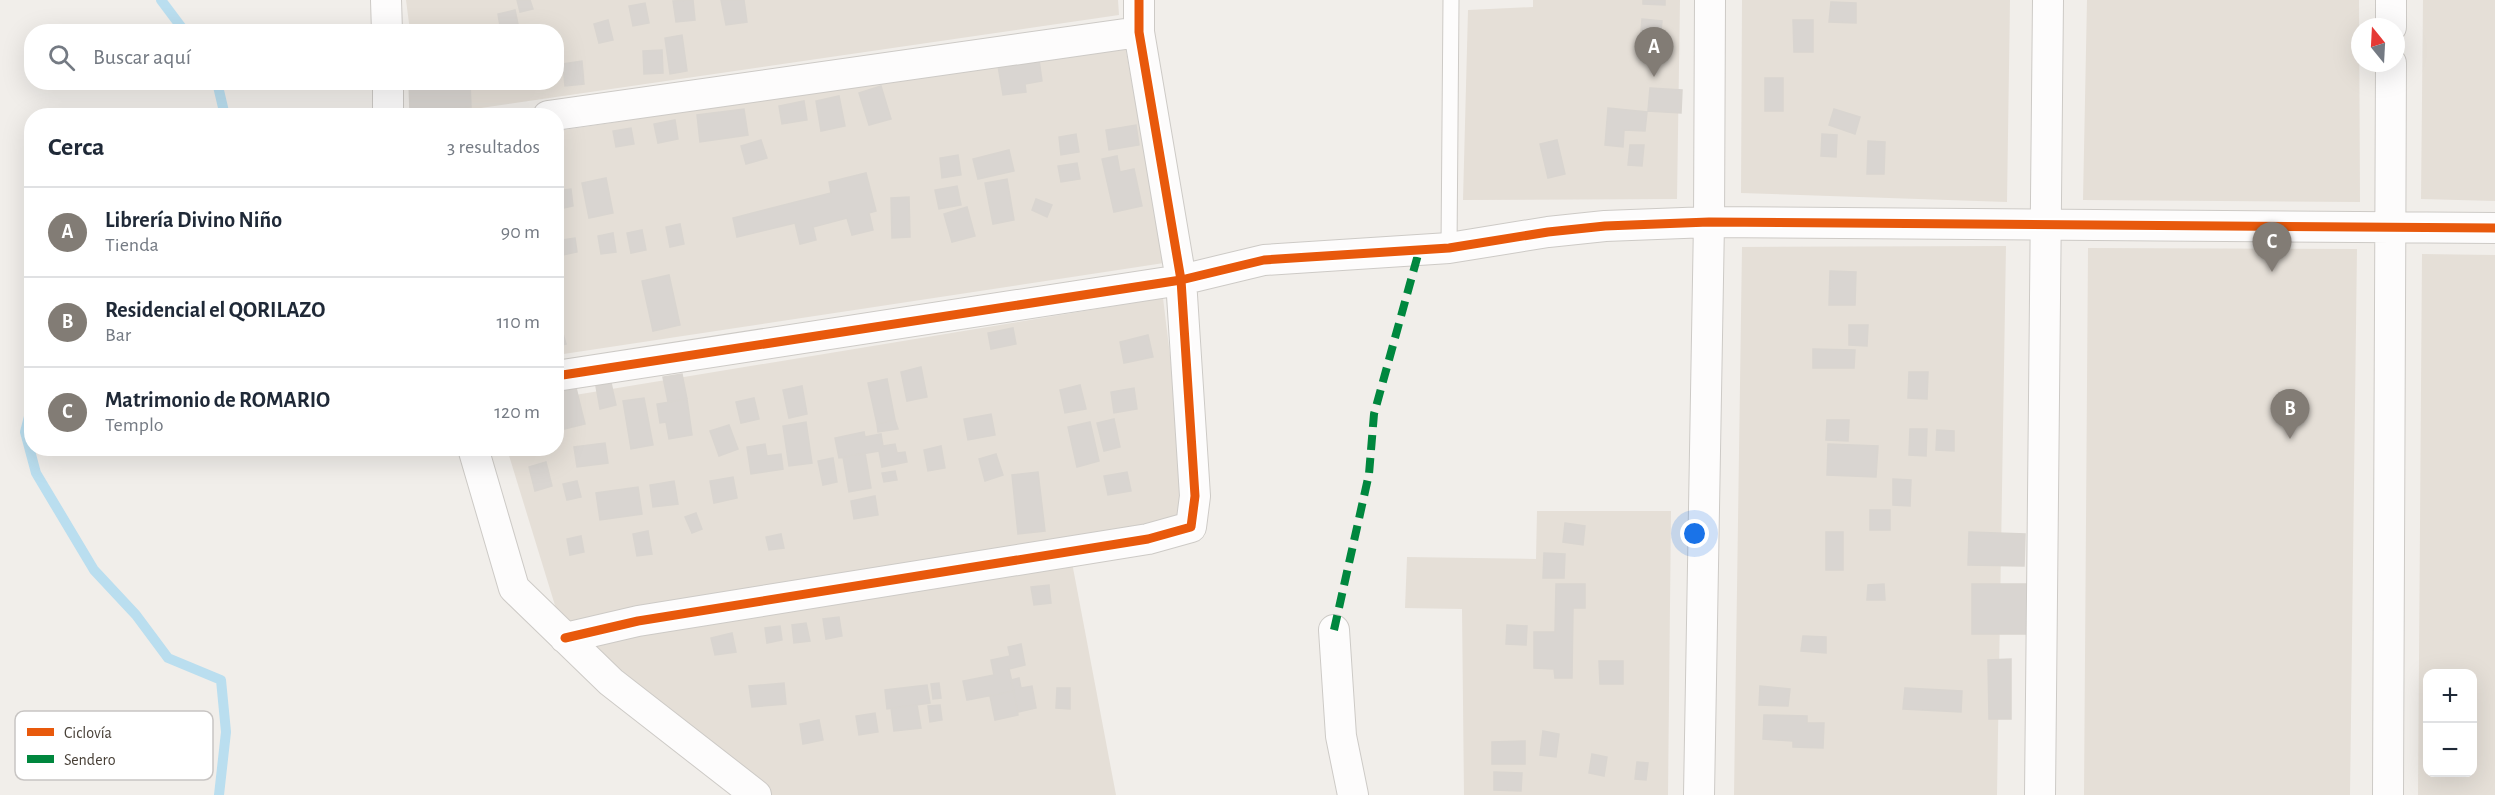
<!DOCTYPE html>
<html lang="es">
<head>
<meta charset="utf-8">
<style>
	:root { --surface:#fff; --page:#f2f2f3; --text:#1f2937; --muted:#747a83; --line:#e0e1e3; --accent:#827c75 }
	body { margin:0; font-family:"Alegreya Sans",sans-serif; background:var(--page); color:var(--text) }
	.controls { position:absolute; right:18px; bottom:18px; display:grid; overflow:hidden; border-radius:12px; box-shadow:0 6px 24px #0002 }
	.controls button { width:54px; height:54px; display:grid; place-items:center; padding:0; border:0; border-bottom:2px solid var(--line); background:var(--surface); color:var(--text); font:30px sans-serif }
	.compass { position:absolute; left:2351px; top:18px; width:54px; height:54px; border-radius:50%; background:var(--surface); box-shadow:0 6px 24px #0002; rotate:342deg }
	.you { position:absolute; left:1695px; top:534px; width:21px; height:21px; margin:-15px; border:4px solid #fff; border-radius:50%; background:#1a73e8; box-shadow:0 0 0 9px #1a73e833 }
	.badge { display:grid; place-items:center; width:39px; height:39px; border-radius:50%; background:var(--accent); color:#fff; font-size:20px; font-weight:700 }
	.pin { position:absolute; translate:-50% -50px; filter:drop-shadow(0 2px 3px #0008) }
	.pin::after { content:''; position:absolute; top:32px; width:21px; height:18px; background:inherit; clip-path:polygon(0 0,100% 0,50% 100%) }
	.list { margin:0; padding:0; list-style:none }
	h2 { display:flex; justify-content:space-between; align-items:center; height:78px; margin:0; padding:0 24px; font-size:26px }
	h2 small { font-size:20px; font-weight:400; color:var(--muted) }
	.list li { display:grid; grid-template-columns:39px 1fr auto; gap:18px; align-items:center; box-sizing:border-box; height:90px; padding:0 24px; border-top:2px solid var(--line) }
	.list b { display:block; font-size:22px; white-space:nowrap }
	.list p { margin:0; font-size:20px; white-space:nowrap; color:var(--muted) }
	.list em { font-size:20px; font-style:normal; color:var(--muted) }
	.icon { flex:none; width:33px; height:33px; fill:none; stroke:currentColor; stroke-width:2; stroke-linecap:round; stroke-linejoin:round }
	.map { position:relative; flex:none; width:2495px; height:795px; overflow:hidden }
	.search { position:absolute; background:var(--surface); box-shadow:0 6px 24px #0002; left:24px; top:24px; width:540px; height:66px; display:flex; align-items:center; gap:15px; box-sizing:border-box; padding:0 21px; border-radius:24px; color:var(--muted); font-size:22px }
	.panel { position:absolute; background:var(--surface); box-shadow:0 6px 24px #0002; left:24px; top:108px; width:540px; height:348px; border-radius:24px }
	.map>svg:first-child { display:block }
</style>
</head>
<body>
<div class="map">
<svg width="2495" height="795" viewBox="0 0 2495 795">
	<rect width="100%" height="100%" fill="#f1eeea"/>
	<!-- residential -->
	<path fill="#e5dfd7" fill-rule="evenodd" d="M406,0H1118L1119,15L426,116L420,83L556,82V32L410,31Z
		M1533,0H1680L1677,199L1463,200L1468,10L1533,7Z
		M1742,0H2010L2007,202L1741,193Z
		M2087,0H2359L2360,202L2083,200Z
		M2423,0H2495V201L2421,199Z
		M1125,45L1164,263L557,355V131Z
		M2006,246L1997,795H1734L1742,247Z
		M2088,248L2357,249L2350,795H2084Z
		M2422,254L2495,255V795H2418ZM2428,674H2472V772H2428Z
		M1163,298L1191,527L1070,552L1116,795H759L565,638L507,449L556,448L557,398Z
		M1537,511H1671L1668,795H1464L1462,609L1405,608L1407,557L1536,559Z"/>
	<g fill="none" stroke-linecap="round" stroke-linejoin="round">
		<!-- stream -->
		<path stroke="#badeef" stroke-width="10" d="M161,0L185,32
			M217,82L225,116
			M32,405L25,432L36,473L94,570L136,615L168,658L221,680L226,732L219,795"/>
	</g>
	<!-- building -->
	<path fill="#d9d5d1" stroke="#d9d5d0" stroke-width="1.5" d="M517,0H530L533,9L520,12Z
		M693,0L695,20L676,22L673,1Z
		M721,0H744L747,22L726,25Z
		M1643,0H1665V5L1643,4Z
		M1831,2L1856,3V23L1829,22Z
		M645,3L649,23L633,26L629,6Z
		M515,10L519,29L501,32L498,14Z
		M1642,19L1662,21L1658,60L1639,58Z
		M608,20L613,40L599,43L594,24Z
		M1793,20H1813V52H1794Z
		M682,35L687,71L670,74L665,38Z
		M662,50L663,73L644,74L643,51Z
		M1039,60L1042,81L1025,84L1026,92L1003,95L998,66Z
		M582,61L584,84L565,86L563,64Z
		M1765,78H1783V111H1765Z
		M409,82H470L471,107L410,111Z
		M881,86L891,119L869,125L859,93Z
		M1650,88L1682,90L1681,113L1648,111Z
		M839,96L845,126L821,131L816,101Z
		M804,101L807,120L782,124L779,106Z
		M1608,108L1647,112L1645,131L1624,130L1623,147L1605,145Z
		M744,109L748,135L700,142L697,115Z
		M1834,109L1860,117L1855,134L1829,125Z
		M675,120L678,139L658,143L654,124Z
		M1136,125L1139,145L1109,150L1106,130Z
		M631,128L634,144L616,147L613,131Z
		M1076,134L1079,152L1061,155L1059,137Z
		M1822,134L1837,135L1836,157L1821,156Z
		M761,140L767,158L746,164L741,146Z
		M1557,140L1565,174L1548,178L1540,144Z
		M1868,141L1885,142L1884,174H1867Z
		M1630,145H1644L1642,166L1628,165Z
		M1009,150L1014,171L978,179L973,159Z
		M958,155L961,175L942,178L940,158Z
		M1117,156L1120,172L1134,169L1142,206L1114,212L1102,159Z
		M1077,163L1080,179L1061,182L1058,166Z
		M866,173L876,211L869,213L873,230L852,235L847,218L813,227L816,240L800,244L795,223L737,237L733,218L831,193L829,182Z
		M606,178L613,213L589,218L582,183Z
		M1007,179L1014,220L993,224L985,183Z
		M957,186L961,205L939,209L935,190Z
		M571,189L573,206L559,209L561,226L556,227V191Z
		M909,197L910,237L892,238L891,198Z
		M1036,199L1052,205L1047,217L1032,210Z
		M967,207L975,236L952,242L944,214Z
		M680,224L684,244L670,247L666,227Z
		M642,230L646,250L631,253L627,233Z
		M613,233L616,252L601,254L598,236Z
		M575,238L577,252L558,256L559,260H556V241Z
		M1830,271L1856,272L1855,305H1829Z
		M669,275L680,325L653,331L642,281Z
		M556,309L566,344L556,347Z
		M1849,325H1868L1867,346L1849,345Z
		M1013,328L1016,344L991,349L988,333Z
		M1148,335L1153,357L1124,363L1120,342Z
		M1813,349L1855,350L1854,368H1813Z
		M921,367L927,397L907,401L901,372Z
		M1909,372H1928L1927,399L1908,398Z
		M682,374L687,399L668,402L663,377Z
		M887,379L895,420L877,424L868,383Z
		M611,383L616,405L600,409L596,386Z
		M1080,385L1086,409L1065,413L1060,390Z
		M802,386L807,414L789,418L783,390Z
		M576,388L585,424L556,431V412L561,411L556,393Z
		M1134,388L1137,409L1114,413L1111,392Z
		M644,398L653,445L631,449L623,401Z
		M754,398L759,419L741,423L736,402Z
		M687,399L692,435L669,439L666,422L660,423L657,404Z
		M991,414L995,435L968,440L964,419Z
		M1114,419L1120,447L1104,451L1097,423Z
		M895,420L898,429L878,432L877,424Z
		M1827,420H1849L1848,441L1826,440Z
		M806,422L812,463L789,466L783,426Z
		M1090,422L1099,461L1077,467L1068,427Z
		M729,425L738,449L719,456L710,431Z
		M1910,429H1927L1926,456L1909,455Z
		M1937,430L1954,431V451L1936,450Z
		M864,432L865,437L881,434L883,446L895,444L897,453L905,452L907,462L882,467L879,451L839,458L835,438Z
		M605,443L608,463L577,467L574,447Z
		M765,444L767,456L781,454L783,469L751,474L747,447Z
		M1828,444L1878,446L1876,477L1827,475Z
		M941,446L945,468L928,471L924,450Z
		M865,453L871,488L849,492L843,457Z
		M996,454L1003,475L985,481L979,459Z
		M833,458L837,482L823,485L818,461Z
		M546,462L552,486L535,491L529,467Z
		M895,471L897,480L884,482L882,473Z
		M1038,472L1045,531L1018,534L1012,475Z
		M1127,472L1131,491L1108,495L1104,476Z
		M733,477L737,498L714,503L710,481Z
		M1893,479L1911,480L1910,506L1893,505Z
		M577,481L581,497L567,500L563,484Z
		M674,481L678,504L653,507L650,485Z
		M638,487L642,514L600,520L596,493Z
		M875,496L878,515L854,519L851,501Z
		M1870,510H1890V530H1870Z
		M696,513L702,529L692,533L685,517Z
		M1565,523L1585,526L1583,545L1563,542Z
		M648,531L652,554L637,556L633,534Z
		M1826,532H1843V570H1826Z
		M1969,532L2025,534L2024,566L1968,565Z
		M781,534L784,548L769,550L766,537Z
		M581,536L584,552L570,555L567,539Z
		M1544,553L1565,554L1564,578H1543Z
		M1556,584H1585V608H1573L1572,678H1555L1554,669L1534,668V632H1555Z
		M1884,584L1885,600H1867L1868,585Z
		M1972,584H2028L2027,634H1972Z
		M1049,585L1051,603L1034,605L1031,587Z
		M839,617L842,636L826,639L823,619Z
		M806,623L810,641L794,643L792,625Z
		M1507,625L1527,626L1526,645L1506,644Z
		M780,626L782,640L767,643L765,628Z
		M732,633L736,652L715,655L711,638Z
		M1803,636L1826,637V653L1801,651Z
		M1021,644L1025,665L1009,669L1014,691L967,700L963,681L994,675L991,660L1010,656L1008,647Z
		M2011,659V719H1989L1988,660Z
		M1599,661H1623V684H1600Z
		M1019,678L1021,688L1032,686L1036,708L1018,712L1011,680Z
		M784,683L786,704L752,707L749,686Z
		M939,683L941,698L933,699L931,684Z
		M927,685L930,703L887,709L885,690Z
		M1760,686L1790,689L1788,706L1759,705Z
		M1057,688H1070V709L1056,708Z
		M1905,688L1962,691L1961,712L1903,709Z
		M1014,691L1018,715L995,720L990,696Z
		M917,705L921,728L894,731L891,708Z
		M940,705L942,720L930,722L928,706Z
		M875,713L878,732L859,735L856,716Z
		M1764,715L1807,716V723H1824L1823,748L1793,747V741L1763,739Z
		M819,720L823,740L803,744L800,724Z
		M1543,731L1559,734L1556,757L1540,755Z
		M1525,741V764H1492V742Z
		M1592,754L1607,757L1604,776L1589,773Z
		M1637,762L1648,763L1646,780L1635,779Z
		M1494,772L1522,773L1521,791L1494,790Z"/>
	<g fill="none" stroke-linecap="round" stroke-linejoin="round">
		<defs>
			<path id="service" d="M1449,248L1451,0"/>
			<path id="minor" d="M386,0L387,32
				M2391,0V27
				M388,82V116
				M548,116L1139,32
				M556,376L1181,280L1264,260L1449,248L1548,232L1605,226L1709,222L2495,228
				M473,448L514,588L611,682L756,795
				M1334,630L1341,736L1353,795
				M565,638L638,621L1148,539L1191,527L1195,496L1181,280L1139,32V0
				M1699,795L1709,222L1710,0
				M2040,795L2048,0
				M2388,795L2391,63"/>
		</defs>
		<!-- service casing -->
		<use href="#service" stroke="#cdcac6" stroke-width="17"/>
		<!-- minor casing -->
		<use href="#minor" stroke="#cdcac6" stroke-width="32"/>
		<!-- service -->
		<use href="#service" stroke="#fdfcfc" stroke-width="15"/>
		<!-- minor -->
		<use href="#minor" stroke="#fdfcfc" stroke-width="30"/>
		<!-- quiet -->
		<path stroke="#00873e" stroke-width="8" stroke-dasharray="15 8" stroke-linecap="butt" d="M1334,630L1369,474L1374,414L1419,251"/>
		<defs>
			<path id="cycleway" d="M556,376L1181,280L1264,260L1449,248L1548,232L1605,226L1709,222L2495,228
				M565,638L638,621L1148,539L1191,527L1195,496L1181,280L1139,32V0"/>
		</defs>
		<!-- cycleway casing -->
		<use href="#cycleway" stroke="#fff" stroke-width="13"/>
		<!-- cycleway -->
		<use href="#cycleway" stroke="#e8590c" stroke-width="9"/>
	</g>
	<!-- legend -->
	<rect x="15" y="711" width="198" height="69" rx="9" fill="#fff" stroke="#c8c5c3" stroke-width="1.5"/>
	<rect x="27" y="728" width="27" height="8" fill="#e8590c"/>
	<rect x="27" y="755" width="27" height="8" fill="#00873e"/>
	<g font-size="16" fill="#473f36">
		<text x="64" y="738">Ciclovía</text>
		<text x="64" y="765">Sendero</text>
	</g>
</svg>
<div class="controls">
<button>+</button>
<button>−</button>
</div>
<svg class="compass" viewBox="-18 -18 36 36"><path d="M0-13l5 13h-10z" fill="#e53935"/><path d="M0 13l5-13h-10z" fill="#747a83"/></svg>
<div class="you"></div>
<div class="pin badge" style="left:1654px;top:77px">A</div>
<div class="pin badge" style="left:2290px;top:439px">B</div>
<div class="pin badge" style="left:2272px;top:272px">C</div>
<div class="search"><svg class="icon" aria-label="search" viewBox="0 0 24 24"><circle cx="10" cy="10" r="6"/><path d="M15 15l6 6"/></svg>Buscar aquí</div>
<section class="panel">
<h2>Cerca<small>3 resultados</small></h2>
<ul class="list">
<li><span class="badge">A</span><div><b>Librería Divino Niño</b><p>Tienda</p></div><em>90 m</em></li>
<li><span class="badge">B</span><div><b>Residencial el QORILAZO</b><p>Bar</p></div><em>110 m</em></li>
<li><span class="badge">C</span><div><b>Matrimonio de ROMARIO</b><p>Templo</p></div><em>120 m</em></li>
</ul>
</section>
</div>
</body>
</html>
